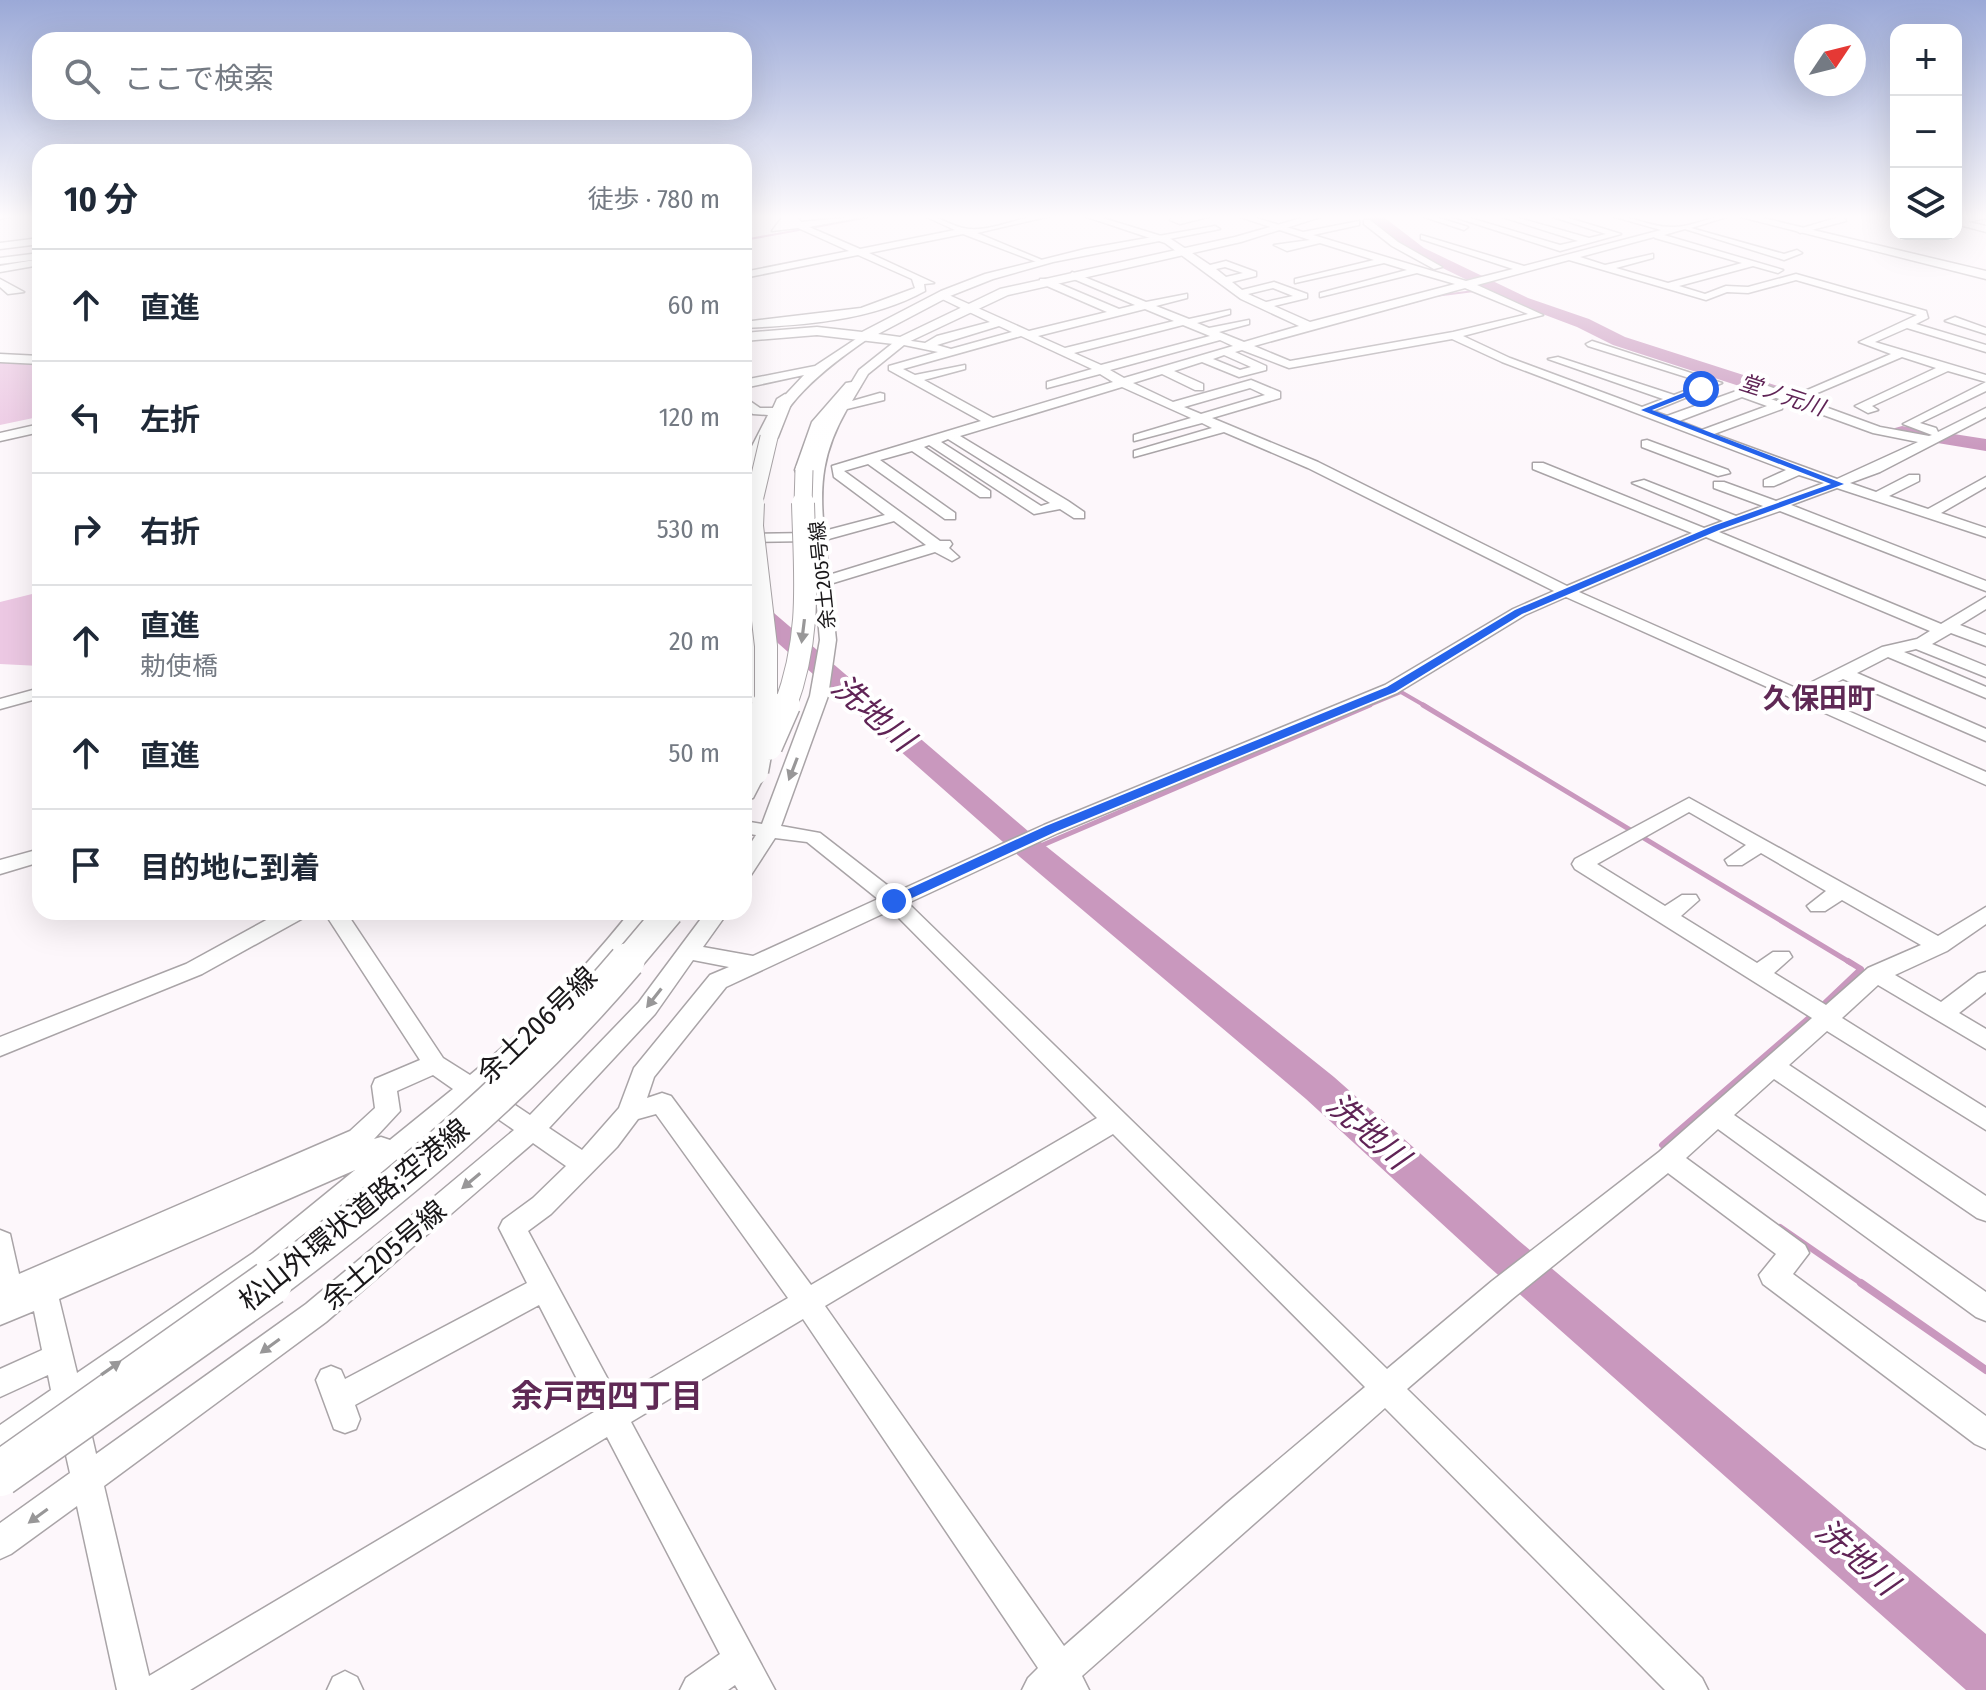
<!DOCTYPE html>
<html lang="ja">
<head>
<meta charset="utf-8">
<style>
	:root { --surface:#fff; --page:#f2f2f3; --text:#1f2937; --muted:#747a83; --line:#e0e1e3 }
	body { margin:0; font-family:"Fira Sans Condensed","Noto Sans JP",sans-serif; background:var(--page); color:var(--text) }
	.controls { position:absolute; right:24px; top:24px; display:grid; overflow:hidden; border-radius:16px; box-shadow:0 8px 32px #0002 }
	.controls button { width:72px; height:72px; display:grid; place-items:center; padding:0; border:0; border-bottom:2px solid var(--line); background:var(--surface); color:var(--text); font:40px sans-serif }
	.compass { position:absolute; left:1794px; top:24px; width:72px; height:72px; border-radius:50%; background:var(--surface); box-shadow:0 8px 32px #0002; rotate:55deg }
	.stop { position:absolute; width:24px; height:24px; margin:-18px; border:6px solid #2563eb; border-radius:50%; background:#fff }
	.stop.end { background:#2563eb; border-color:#fff; box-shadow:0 2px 8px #0008 }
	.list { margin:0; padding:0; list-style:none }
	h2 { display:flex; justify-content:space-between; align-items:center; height:104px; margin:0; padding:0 32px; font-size:34px }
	h2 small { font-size:26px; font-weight:400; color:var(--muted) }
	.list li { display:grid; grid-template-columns:52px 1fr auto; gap:24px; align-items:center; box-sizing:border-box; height:112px; padding:0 32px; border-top:2px solid var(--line) }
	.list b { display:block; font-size:30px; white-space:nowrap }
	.list p { margin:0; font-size:26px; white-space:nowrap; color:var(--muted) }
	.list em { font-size:26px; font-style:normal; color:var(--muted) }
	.icon { flex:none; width:44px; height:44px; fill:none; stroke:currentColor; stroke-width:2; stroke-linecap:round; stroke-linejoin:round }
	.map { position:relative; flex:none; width:1986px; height:1690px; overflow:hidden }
	.search { position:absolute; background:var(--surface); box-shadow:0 8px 32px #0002; left:32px; top:32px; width:720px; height:88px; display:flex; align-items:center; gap:20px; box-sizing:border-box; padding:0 28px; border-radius:24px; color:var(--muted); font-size:30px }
	.panel { position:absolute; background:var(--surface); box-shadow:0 8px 32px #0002; left:32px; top:144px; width:720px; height:776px; border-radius:24px }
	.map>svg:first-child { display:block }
</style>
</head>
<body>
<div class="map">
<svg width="1986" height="1690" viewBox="0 0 1986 1690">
	<rect width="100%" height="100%" fill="#fdf7fb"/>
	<!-- green -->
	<path fill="#ecc8e3" d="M12,361L40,362V413L38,417L0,425V363Z
		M40,592V666L0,664V602Z"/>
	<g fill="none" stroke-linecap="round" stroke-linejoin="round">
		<!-- stream-far4 -->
		<path stroke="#c998be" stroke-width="2" d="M816,227L879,215
			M744,240L799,230
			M1435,296L1474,291
			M1331,324L1422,300"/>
		<!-- stream-far3 -->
		<path stroke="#c998be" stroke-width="4" d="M1365,707L1401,692L1427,707"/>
		<!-- stream-far2 -->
		<path stroke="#c998be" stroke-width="5" d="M1423,705L1851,963
			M1031,850L1370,705"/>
		<!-- stream-far1 -->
		<path stroke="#c998be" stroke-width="6" d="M1823,1005L1861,969L1848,961
			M1664,1147L1662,1145L1809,1018
			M1780,1227L1864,1285"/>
		<!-- stream -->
		<path stroke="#c998be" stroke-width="8" d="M1861,1283L1986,1370"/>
		<!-- river -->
		<path fill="#c998be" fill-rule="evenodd" d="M1366,215H1381L1424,248L1528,298L1589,319L1625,337L1812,397L1815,401L1812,405H1798L1613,345L1577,327L1516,304L1414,254Z
			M1902,426L1986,439V451L1895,436L1892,432L1895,428Z
			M744,592L753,595L1042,843L1334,1077L1518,1240L1986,1634V1690H1966L1488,1266L1306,1099L1020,857L744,613Z"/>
		<defs>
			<path id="minor" d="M0,215H18L0,219Z
				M36,215H40V220L36,219Z
				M784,215H796L801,222L875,215L809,227L860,249L955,230L922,215C939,215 953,228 969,229C996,231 1026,213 1055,215L977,233L1042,260V264L963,234L869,253L934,283L924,284L925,291C871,321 804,325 744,328V322L861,308L915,288L912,279L858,255L744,278V272L849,251L798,228L772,231Z
				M1081,215H1093L1171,239L1210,265L1226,261L1256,272V276L1232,282L1242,290L1274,282L1307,294V298L1274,306L1310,322L1455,284L1417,273L1320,297V293L1407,270L1384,263L1295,283V279L1374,260L1320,243L1287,251L1274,245L1310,240L1234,215H1246L1303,232L1359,221V225L1313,235L1466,281L1513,269L1421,239V235L1524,266L1661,230L1608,215C1630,215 1649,227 1671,227C1691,228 1712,215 1733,215L1691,228L1784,254L1797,250L1802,253L1784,260L1685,229L1664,235L1783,270L1778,273L1753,266L1679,286L1705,294L1726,286L1748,287L1796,274L1926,311L1928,318L1916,324L1986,345V352L1907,328L1875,342L1986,375V391L1920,423L1936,428L1938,432L1986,408V417L1880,472L1850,483L1876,492L1909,475H1919V481L1889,496L1928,509L1986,477V487L1941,513L1986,528V537L1837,488L1791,505L1986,581V591L1780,511L1719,532L1941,624L1986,597V609L1960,625L1986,635V646L1951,633L1932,644L1986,666V677L1916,649L1904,652L1986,687V698L1888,657L1857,673L1986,729V741L1843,679L1812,695L1986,772V785L1566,597L1525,615L1397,693L1058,833L908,903L1387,1369L1492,1281L1659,1152L1812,1018L1575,869L1572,864L1575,859L1689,798L1938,936L1986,907V924L1947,951L1895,975L1941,1002L1978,974L1986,972V992L1959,1013L1986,1029V1049L1878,985L1842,1018L1986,1108V1130L1827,1031L1789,1065L1986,1196V1221L1977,1218L1774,1079L1734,1115L1986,1292V1321L1976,1317L1718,1129L1686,1158L1805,1245L1809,1253L1793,1274L1986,1416V1449L1975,1444L1763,1284L1759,1275L1776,1254L1668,1173L1512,1299L1407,1389L1702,1678L1708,1690H1665L1385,1408L1082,1676L1089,1690H1022L1028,1678L1038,1668L803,1319L631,1422L775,1690H738L735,1685L728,1690H680L686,1678L720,1654L607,1437L190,1690H117L77,1506L11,1554L0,1559V1523L70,1473L58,1420L0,1458V1425L51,1390L48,1375L0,1397V1369L42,1350L34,1311L0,1325V1230L10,1234L19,1274L350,1131L375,1108L372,1086L375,1079L420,1060L324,912H346L443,1058L470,1075C530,1026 582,972 630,912H653C611,979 548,1037 488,1087L530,1115L639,1002L706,912H728L703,947L753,956L878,899L807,842L775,838L751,875L744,877V854L756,835L744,833V821L762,824L810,696L820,640L811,541L744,542V534L810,533L806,491L818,438L859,370L898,339L925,343L937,336L990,322L938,297L942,292L1029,331L1107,312L1040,283V279H1048L1119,309L1135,305L1069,277L1072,272L1146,302L1187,294V298L1156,306L1189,319L1230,310V314L1197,323L1209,328L1249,320V324L1219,332L1244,342L1299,326L1241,299L1165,243ZM1654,237L1655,238L1742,263L1668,283L1616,268L1653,258V254L1605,265L1580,257ZM1569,260L1706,300L1727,292L1748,293L1796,280L1917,315L1859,342L1891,354L1805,391L1815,394L1902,357L1936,368L1855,406L1868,413L1878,410L1872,406L1948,371L1986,382L1903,424L1932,435L1929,436L1880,427L1768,386H1760V392L1873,433L1918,442L1837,479L1714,434L1782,409V403L1742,389L1667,416L1653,411L1722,383L1592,341L1586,344L1588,346L1705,383L1674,395L1558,357L1548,359L1663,399L1642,407L1510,358L1463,336L1543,315L1477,285ZM1225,267L1243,273L1226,277L1216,269ZM1273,288L1293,296L1266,302L1248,294ZM1465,288L1528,314L1453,332L1290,361L1254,346ZM1145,309L1174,321L1065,348L1038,336ZM1183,325L1210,336L1101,365L1074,353ZM999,326L1012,332L951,349L937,345ZM1021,336L1092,369L1047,382V388L1100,374L1113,382L993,418L924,380L965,369V365L915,375L903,369ZM1452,339L1502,362L1786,470L1764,480V486H1774L1799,475L1824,483L1776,501L1724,482H1714V488L1763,506L1736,516L1644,480L1632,483L1723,521L1704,528L1543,463H1533V469L1692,533L1567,586L1318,462L1212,418L1280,398V392L1251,380L1173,402L1133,383L1162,374L1195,390H1203V384L1174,371L1202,362L1239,377L1266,370V366L1235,352L1242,350L1289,368ZM1220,340L1233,346L1124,378L1110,370ZM904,345L938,352L889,366V370L981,421L832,466L834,477L885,515L824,531C819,483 823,451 847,409L884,400V394L880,393L852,401L868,374ZM1224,355L1251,367L1240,370L1213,359ZM1122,387L1191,418L1134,435V441L1202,423L1212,428L1134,451V457L1224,432L1308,468L1554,591L1513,609L1385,685L1044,825L896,892L820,833L781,826L828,696L836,640L830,584L935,552L952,561L959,557L949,548L952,544L950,541H940L844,471L868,464L945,519H955V513L880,460L912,451L980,497H990V491L924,447L929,445L1034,514L1060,509L1074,518H1084V512L1068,501L960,436ZM1250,388L1265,395L1201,414L1184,407ZM1742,397L1767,406L1702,430L1679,421ZM948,439L1050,503L1041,506L941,442ZM894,521L926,545L829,575L825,540ZM1706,537L1930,631L1917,639L1882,647L1798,689L1579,592ZM1689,812L1746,845L1725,860L1728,865H1742L1761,853L1826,891L1807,906L1811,911H1825L1842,900L1921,945L1868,968L1826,1005L1774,973L1792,957L1789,952H1773L1757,963L1681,916L1699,900L1696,895H1682L1665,906L1597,864ZM891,910L1097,1118L811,1285L671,1096L662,1093L647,1098L654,1077L726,987ZM693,960L729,967L710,975L634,1068L619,1108L582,1150L549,1128L655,1014ZM433,1075L453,1089L390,1140L381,1137L374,1139L400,1111L397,1091ZM472,1101L514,1130L306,1304L96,1454L84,1402L273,1269ZM656,1114L788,1298L618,1398L528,1231L551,1214L617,1147L638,1119ZM1113,1134L1365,1387L1227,1503L1064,1646L825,1306ZM533,1143L566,1166L533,1198L503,1220L499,1228L527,1283L345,1379L341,1370L331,1366L321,1370L316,1380L334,1429L345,1433L356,1429L360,1419L355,1405L539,1305L594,1412L149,1676L104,1486L326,1322ZM355,1170L253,1253L77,1373L59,1299Z
				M1173,215L1181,218L1216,215L1180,224L1170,220Z
				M1418,215H1430L1468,227L1464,230Z
				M1460,215L1560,245L1578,241L1496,215H1508L1589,238L1606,234L1547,215H1559L1621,234L1560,251L1451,216Z
				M1977,215H1986V218L1968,222L1986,226V232L1956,224V220Z
				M1843,216L1846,221L1800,233L1795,230Z
				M1364,220H1370L1398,242L1442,267L1434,269L1392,246L1364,224Z
				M40,238V244L0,249V243Z
				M40,259V265L0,272V266Z
				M0,279L24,292L8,294L0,287Z
				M1955,317L1986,328V334L1945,321Z
				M865,333L870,336L869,338C809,379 776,410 751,479L744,483V462L768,415L753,414L744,407V397L760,408H773L804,375L744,388V380L815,366Z
				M40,424V432L0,441V433Z
				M1647,440L1728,470L1730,473L1718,476L1642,447V441Z
				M744,568L752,573L760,669L753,726L744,731Z
				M40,688V698L0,709V699Z
				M40,849V862L0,874V860Z
				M281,912H309L305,917L202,974L0,1056V1037L186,964Z
				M345,1671L357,1677L363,1690H327L333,1677Z"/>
			<path id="major" d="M1312,215H1327L1241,242L1008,295L902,345L817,335L744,341V333L817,327L862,332L941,291L985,274L1085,249L1215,226L1220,229L1053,262L993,279L950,296L878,334L900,337L1000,289L1235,237Z
				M1733,215H1750L1986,271V279Z
				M40,253V259L0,264V258Z
				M0,354L40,356V364L0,362Z"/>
			<path id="highway" d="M852,382L860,387L829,423L813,470L811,474H797L795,470L812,422L846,383Z
				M785,394L793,399L778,437L775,441H763L760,437L777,399Z
				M754,763L767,771L753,798L744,800V767Z"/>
		</defs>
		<!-- minor casing -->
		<use href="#minor" stroke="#a9a4a7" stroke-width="3"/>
		<!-- major casing -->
		<use href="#major" stroke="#a9a4a7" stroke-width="3"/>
		<!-- highway casing -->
		<use href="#highway" stroke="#a9a4a7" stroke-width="3"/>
		<!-- minor -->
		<use href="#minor" fill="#fff" fill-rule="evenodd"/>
		<!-- major -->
		<use href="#major" fill="#fff" fill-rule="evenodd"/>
		<!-- highway -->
		<use href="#highway" fill="#fff" fill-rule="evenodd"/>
		<defs>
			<path id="highway-bridge-far4" d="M753,505L769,437
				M803,505L804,470"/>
			<path id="highway-bridge-far3" d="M753,503L752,526L766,646V707
				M785,707C812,634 805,578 803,503"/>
			<path id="highway-bridge-far2" d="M768,746L786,705
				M754,771L766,705
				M626,963L669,912"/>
			<path id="highway-bridge-far1" d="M268,1285C397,1188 522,1085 627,961"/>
			<path id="highway-bridge" d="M0,1474L270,1283"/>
		</defs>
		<!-- highway-bridge-far4 casing -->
		<use href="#highway-bridge-far4" stroke="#a9a4a7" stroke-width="19" stroke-linecap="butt"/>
		<!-- highway-bridge-far3 casing -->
		<use href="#highway-bridge-far3" stroke="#a9a4a7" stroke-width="24" stroke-linecap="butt"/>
		<!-- highway-bridge-far2 casing -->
		<use href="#highway-bridge-far2" stroke="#a9a4a7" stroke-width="31" stroke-linecap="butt"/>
		<!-- highway-bridge-far1 casing -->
		<use href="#highway-bridge-far1" stroke="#a9a4a7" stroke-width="38" stroke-linecap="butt"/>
		<!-- highway-bridge casing -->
		<use href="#highway-bridge" stroke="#a9a4a7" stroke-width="47" stroke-linecap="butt"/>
		<!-- highway-bridge-far4 -->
		<use href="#highway-bridge-far4" stroke="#fff" stroke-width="17"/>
		<!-- highway-bridge-far3 -->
		<use href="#highway-bridge-far3" stroke="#fff" stroke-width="22"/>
		<!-- highway-bridge-far2 -->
		<use href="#highway-bridge-far2" stroke="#fff" stroke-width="28"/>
		<!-- highway-bridge-far1 -->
		<use href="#highway-bridge-far1" stroke="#fff" stroke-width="35"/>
		<!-- highway-bridge -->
		<use href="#highway-bridge" stroke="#fff" stroke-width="44"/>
	</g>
	<!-- one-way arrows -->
	<defs><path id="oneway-solid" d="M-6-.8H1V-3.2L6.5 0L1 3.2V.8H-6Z" transform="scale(2)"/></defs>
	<g fill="#989798">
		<use href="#oneway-solid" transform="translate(803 631) rotate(97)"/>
		<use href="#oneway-solid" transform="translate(793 769) rotate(111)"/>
		<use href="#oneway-solid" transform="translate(654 998) rotate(128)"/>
		<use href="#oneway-solid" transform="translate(471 1181) rotate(140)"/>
		<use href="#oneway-solid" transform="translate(270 1346) rotate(144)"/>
		<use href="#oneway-solid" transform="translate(111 1368) rotate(-35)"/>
		<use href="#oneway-solid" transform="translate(38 1516) rotate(144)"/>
	</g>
	<!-- sky -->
	<linearGradient id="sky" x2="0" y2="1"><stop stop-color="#9ba9d7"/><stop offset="0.48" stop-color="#fefbfd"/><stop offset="1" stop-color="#fefbfd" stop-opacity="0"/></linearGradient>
	<rect width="1986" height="451" fill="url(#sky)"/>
	<!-- route -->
	<path fill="#2563eb" d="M1698,387L1705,389L1652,410L1844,484L1719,530L1522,614L1395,692L1055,832L899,904H889V898L1046,826L1387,687L1515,610L1713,526L1831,484L1641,410Z"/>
	<g text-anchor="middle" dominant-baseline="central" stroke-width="8" stroke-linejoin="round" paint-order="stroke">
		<!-- far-street labels -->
		<g font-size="20" fill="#191719" stroke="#fff">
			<text transform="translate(822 575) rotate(-96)">余土205号線</text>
		</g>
		<!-- far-water labels -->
		<g font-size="22" font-style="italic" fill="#602456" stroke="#fff">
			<text transform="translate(1782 395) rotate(18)">堂ノ元川</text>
		</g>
		<!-- quarter labels -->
		<g font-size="28" font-weight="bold" fill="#5f2955" stroke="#fff">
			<text x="1819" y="698">久保田町</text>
		</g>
		<!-- near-street labels -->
		<g font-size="28" fill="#191719" stroke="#fff">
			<text transform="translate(537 1025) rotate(-44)">余土206号線</text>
			<text transform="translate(354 1215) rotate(-39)">松山外環状道路;空港線</text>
			<text transform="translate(384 1255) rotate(-40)">余土205号線</text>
		</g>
		<!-- near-water labels -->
		<g font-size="32" font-style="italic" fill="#602456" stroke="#fff">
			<text transform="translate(873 713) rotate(41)">洗地川</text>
			<text transform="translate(1368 1131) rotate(41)">洗地川</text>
			<text transform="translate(1857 1557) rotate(41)">洗地川</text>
		</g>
		<!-- near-neighbourhood labels -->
		<g font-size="32" font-weight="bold" fill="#5f2955" stroke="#fff">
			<text x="607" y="1396">余戸西四丁目</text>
		</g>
	</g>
</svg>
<div class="controls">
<button>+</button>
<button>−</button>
<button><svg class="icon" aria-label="layers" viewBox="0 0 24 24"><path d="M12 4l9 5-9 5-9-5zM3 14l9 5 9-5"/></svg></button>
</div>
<svg class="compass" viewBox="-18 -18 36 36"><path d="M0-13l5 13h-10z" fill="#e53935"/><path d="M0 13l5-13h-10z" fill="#747a83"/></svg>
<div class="stop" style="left:1701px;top:389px"></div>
<div class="stop end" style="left:894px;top:901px"></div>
<div class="search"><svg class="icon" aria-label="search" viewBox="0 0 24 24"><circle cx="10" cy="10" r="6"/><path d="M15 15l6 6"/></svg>ここで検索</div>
<section class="panel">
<h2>10 分<small>徒歩 · 780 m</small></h2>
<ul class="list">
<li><svg class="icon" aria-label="ahead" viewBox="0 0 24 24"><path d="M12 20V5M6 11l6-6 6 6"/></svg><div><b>直進</b></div><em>60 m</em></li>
<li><svg class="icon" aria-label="left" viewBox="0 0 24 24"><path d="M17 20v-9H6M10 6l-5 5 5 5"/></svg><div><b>左折</b></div><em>120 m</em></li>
<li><svg class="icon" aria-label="right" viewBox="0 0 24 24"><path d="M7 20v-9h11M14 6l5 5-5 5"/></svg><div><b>右折</b></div><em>530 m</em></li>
<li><svg class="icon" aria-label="ahead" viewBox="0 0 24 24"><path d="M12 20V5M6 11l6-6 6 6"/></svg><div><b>直進</b><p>勅使橋</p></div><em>20 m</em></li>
<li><svg class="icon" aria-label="ahead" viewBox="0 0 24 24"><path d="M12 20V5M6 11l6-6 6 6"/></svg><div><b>直進</b></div><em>50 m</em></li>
<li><svg class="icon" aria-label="arrive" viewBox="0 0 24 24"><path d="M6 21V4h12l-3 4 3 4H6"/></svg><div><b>目的地に到着</b></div></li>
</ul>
</section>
</div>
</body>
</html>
